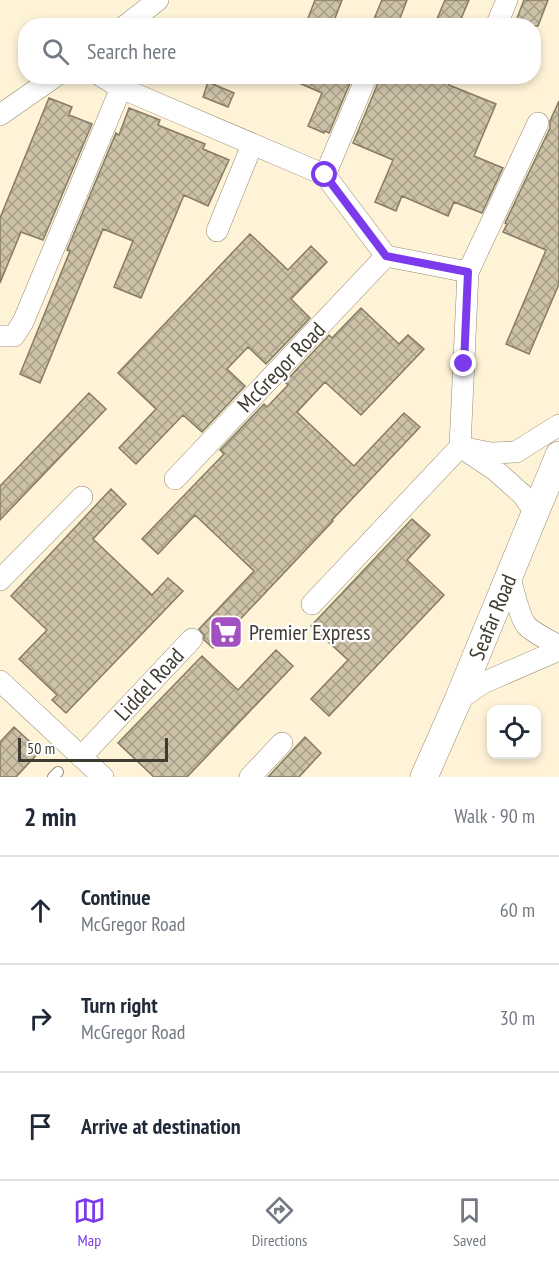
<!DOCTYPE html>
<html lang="en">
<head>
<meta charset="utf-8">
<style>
	:root { --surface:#fff; --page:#f6f6f7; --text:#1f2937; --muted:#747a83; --line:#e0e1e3; --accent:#7c3aed }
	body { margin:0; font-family:"PT Sans Narrow",sans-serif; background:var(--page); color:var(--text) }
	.controls { position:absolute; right:18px; bottom:18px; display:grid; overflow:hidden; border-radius:12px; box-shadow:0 3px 9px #0003 }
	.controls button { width:54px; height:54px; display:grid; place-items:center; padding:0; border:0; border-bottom:2px solid var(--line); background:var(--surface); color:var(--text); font:30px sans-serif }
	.scale { position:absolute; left:18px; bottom:15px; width:150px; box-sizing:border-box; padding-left:6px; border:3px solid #3f3b30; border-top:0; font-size:16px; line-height:21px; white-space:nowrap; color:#3f3b30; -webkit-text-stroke:4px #fff; paint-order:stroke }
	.stop { position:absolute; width:18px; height:18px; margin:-14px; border:4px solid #7c3aed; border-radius:50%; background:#fff }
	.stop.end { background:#7c3aed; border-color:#fff; box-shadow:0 2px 6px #0008 }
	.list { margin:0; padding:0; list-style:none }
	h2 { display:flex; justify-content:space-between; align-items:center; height:78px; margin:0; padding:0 24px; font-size:26px }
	h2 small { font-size:20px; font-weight:400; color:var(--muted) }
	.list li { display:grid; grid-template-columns:39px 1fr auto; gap:18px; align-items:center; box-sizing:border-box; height:108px; padding:0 24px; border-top:2px solid var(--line) }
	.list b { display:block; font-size:22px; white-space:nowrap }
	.list p { margin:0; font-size:20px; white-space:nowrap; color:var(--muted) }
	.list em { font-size:20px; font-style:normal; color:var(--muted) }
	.icon { flex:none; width:33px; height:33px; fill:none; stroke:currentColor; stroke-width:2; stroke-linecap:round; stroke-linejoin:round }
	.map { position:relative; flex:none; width:559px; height:777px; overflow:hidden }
	.search { position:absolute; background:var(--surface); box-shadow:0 3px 9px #0003; left:18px; right:18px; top:18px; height:66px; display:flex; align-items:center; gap:15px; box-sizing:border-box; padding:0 21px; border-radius:24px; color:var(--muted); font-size:22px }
	.sheet { height:402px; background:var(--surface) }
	nav { display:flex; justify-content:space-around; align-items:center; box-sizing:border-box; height:84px; border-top:2px solid var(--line); background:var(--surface); font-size:16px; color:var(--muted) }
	nav a { display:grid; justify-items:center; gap:3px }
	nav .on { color:var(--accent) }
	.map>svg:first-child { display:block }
</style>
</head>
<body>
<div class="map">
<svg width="559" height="777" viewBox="0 0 559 777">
	<defs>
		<pattern id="building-cross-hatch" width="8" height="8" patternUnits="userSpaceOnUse" patternTransform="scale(1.5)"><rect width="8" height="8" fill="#cdc2a8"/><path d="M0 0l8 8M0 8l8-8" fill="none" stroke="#a89f89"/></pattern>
	</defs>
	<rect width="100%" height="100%" fill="#fef2d7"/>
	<!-- building -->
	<path fill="url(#building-cross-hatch)" stroke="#867b63" stroke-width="1.5" d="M315,0H342L332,26H305Z
		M382,0H407L397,26H371Z
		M445,0H469L458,26H451L437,19Z
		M524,0H548L538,26H514Z
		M283,76H353L329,133L325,131L324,133L308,126L322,93Z
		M379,76H453L449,85L496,104L474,156L503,168L482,213L454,202L448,216L402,196L396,211L375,202L393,160L353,143L378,83Z
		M208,82L234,93L228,107L203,97Z
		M49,98L72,107L69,115L92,124L43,240L21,232L0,283V218Z
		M559,101V284L529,354L506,344L546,250L503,232L507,224L505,223L550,128V121Z
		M129,108L160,120L158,125L205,144L203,149L229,160L208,206L184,195L141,298L114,287L133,241L103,229L40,383L20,374L70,251L67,250L116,133L119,135Z
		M250,234L288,270L311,246L327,262L291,299L310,318L266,364L248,347L227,369L245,386L202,432L183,415L136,464L119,448L156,409L118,373Z
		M361,308L399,344L408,335L424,349L361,415L325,382L297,412L354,466L404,413L420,427L332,520L333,521L213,648L204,640V635L199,629L254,571L195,515L158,554L142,539L224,454L220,450L264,404L267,407L288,385L285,382L329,335L332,338Z
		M89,393L106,409L0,520V486Z
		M111,489L126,504L93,539L152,595L168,578L183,591L66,713L52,700L57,695L19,659L47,630L11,596Z
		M412,519L430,535L407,560L444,595L329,716L311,699L348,660L311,626Z
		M276,650L293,666L187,777H154L118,743L202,656L238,690Z
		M14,727L40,751L16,777H0V742Z
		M305,737L321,753L299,777H268Z"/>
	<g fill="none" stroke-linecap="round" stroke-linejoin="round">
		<defs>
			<path id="service" d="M53,777L58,772"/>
			<path id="minor" d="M125,26L158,0
				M496,26L507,0
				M101,76L121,88L325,175L386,256L468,272L460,447L312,604
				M0,115L56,76
				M325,175L366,78
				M217,231L252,145
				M468,272L538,123
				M0,336H14L23,322L121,88
				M460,447L491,453L516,452L559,425
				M468,452L495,470L523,495L535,513
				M175,479L386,256
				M509,574C512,585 519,616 526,625C532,632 550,641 559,646
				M0,580L82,497
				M0,681L103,777
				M458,700L483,683L559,650
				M81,757L192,639
				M250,777L282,743"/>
			<g id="tertiary">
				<path id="s1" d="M424,777L458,700L559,455"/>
			</g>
		</defs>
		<!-- service casing -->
		<use href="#service" stroke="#958a72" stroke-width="12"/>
		<!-- minor casing -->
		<use href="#minor" stroke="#958a72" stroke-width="22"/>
		<!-- tertiary casing -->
		<use href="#tertiary" stroke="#958a72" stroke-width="28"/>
		<!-- service -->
		<use href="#service" stroke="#fff" stroke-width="10"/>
		<!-- minor -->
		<use href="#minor" stroke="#fff" stroke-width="21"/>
		<!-- tertiary -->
		<use href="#tertiary" stroke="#fff" stroke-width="27"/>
	</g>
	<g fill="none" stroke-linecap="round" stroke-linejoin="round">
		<!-- route -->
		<path stroke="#7c3aed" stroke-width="8" d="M325,175L386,256L468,272L464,364"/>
	</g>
	<!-- icons -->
	<defs>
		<symbol id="supermarket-square" viewBox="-11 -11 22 22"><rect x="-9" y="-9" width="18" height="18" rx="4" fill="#a351c0" stroke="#fff"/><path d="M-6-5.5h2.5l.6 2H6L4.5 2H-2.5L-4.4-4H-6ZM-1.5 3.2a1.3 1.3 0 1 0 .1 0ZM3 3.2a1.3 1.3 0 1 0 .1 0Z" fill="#fff"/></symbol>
	</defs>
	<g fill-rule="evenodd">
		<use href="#supermarket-square" x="207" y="613" width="38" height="38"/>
	</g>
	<g text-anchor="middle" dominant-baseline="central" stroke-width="4.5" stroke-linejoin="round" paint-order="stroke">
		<!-- street labels -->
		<g font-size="22" fill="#3f3b30" stroke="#fff">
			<text transform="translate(281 367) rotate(-46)">McGregor Road</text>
			<text stroke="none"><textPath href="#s1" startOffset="174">Seafar Road</textPath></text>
			<text transform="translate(149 684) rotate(-47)">Liddel Road</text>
		</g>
		<!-- poi labels -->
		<g font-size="22" fill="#3f3b30" stroke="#fff" text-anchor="start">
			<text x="249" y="632">Premier Express</text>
		</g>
	</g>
</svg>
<div class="controls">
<button><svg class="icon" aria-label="locate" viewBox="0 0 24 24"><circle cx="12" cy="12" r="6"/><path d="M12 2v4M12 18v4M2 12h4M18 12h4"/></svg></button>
</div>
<div class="scale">50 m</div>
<div class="stop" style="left:325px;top:175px"></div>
<div class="stop end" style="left:464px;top:364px"></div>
<div class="search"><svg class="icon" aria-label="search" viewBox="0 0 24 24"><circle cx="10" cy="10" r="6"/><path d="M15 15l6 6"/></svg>Search here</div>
</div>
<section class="sheet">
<h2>2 min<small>Walk · 90 m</small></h2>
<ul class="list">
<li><svg class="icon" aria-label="ahead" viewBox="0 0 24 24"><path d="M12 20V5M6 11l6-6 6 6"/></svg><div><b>Continue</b><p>McGregor Road</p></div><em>60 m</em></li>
<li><svg class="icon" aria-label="right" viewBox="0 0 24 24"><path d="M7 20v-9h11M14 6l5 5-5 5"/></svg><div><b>Turn right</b><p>McGregor Road</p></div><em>30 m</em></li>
<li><svg class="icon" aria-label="arrive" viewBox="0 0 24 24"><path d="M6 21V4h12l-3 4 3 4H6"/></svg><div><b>Arrive at destination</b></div></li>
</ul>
</section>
<nav>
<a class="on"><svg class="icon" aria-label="map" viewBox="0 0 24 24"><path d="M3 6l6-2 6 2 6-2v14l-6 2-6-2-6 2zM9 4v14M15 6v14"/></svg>Map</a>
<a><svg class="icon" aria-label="directions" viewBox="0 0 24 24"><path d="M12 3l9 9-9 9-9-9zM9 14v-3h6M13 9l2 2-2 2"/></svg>Directions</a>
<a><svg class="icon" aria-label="saved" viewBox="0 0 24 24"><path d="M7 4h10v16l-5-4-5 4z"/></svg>Saved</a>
</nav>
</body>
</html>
